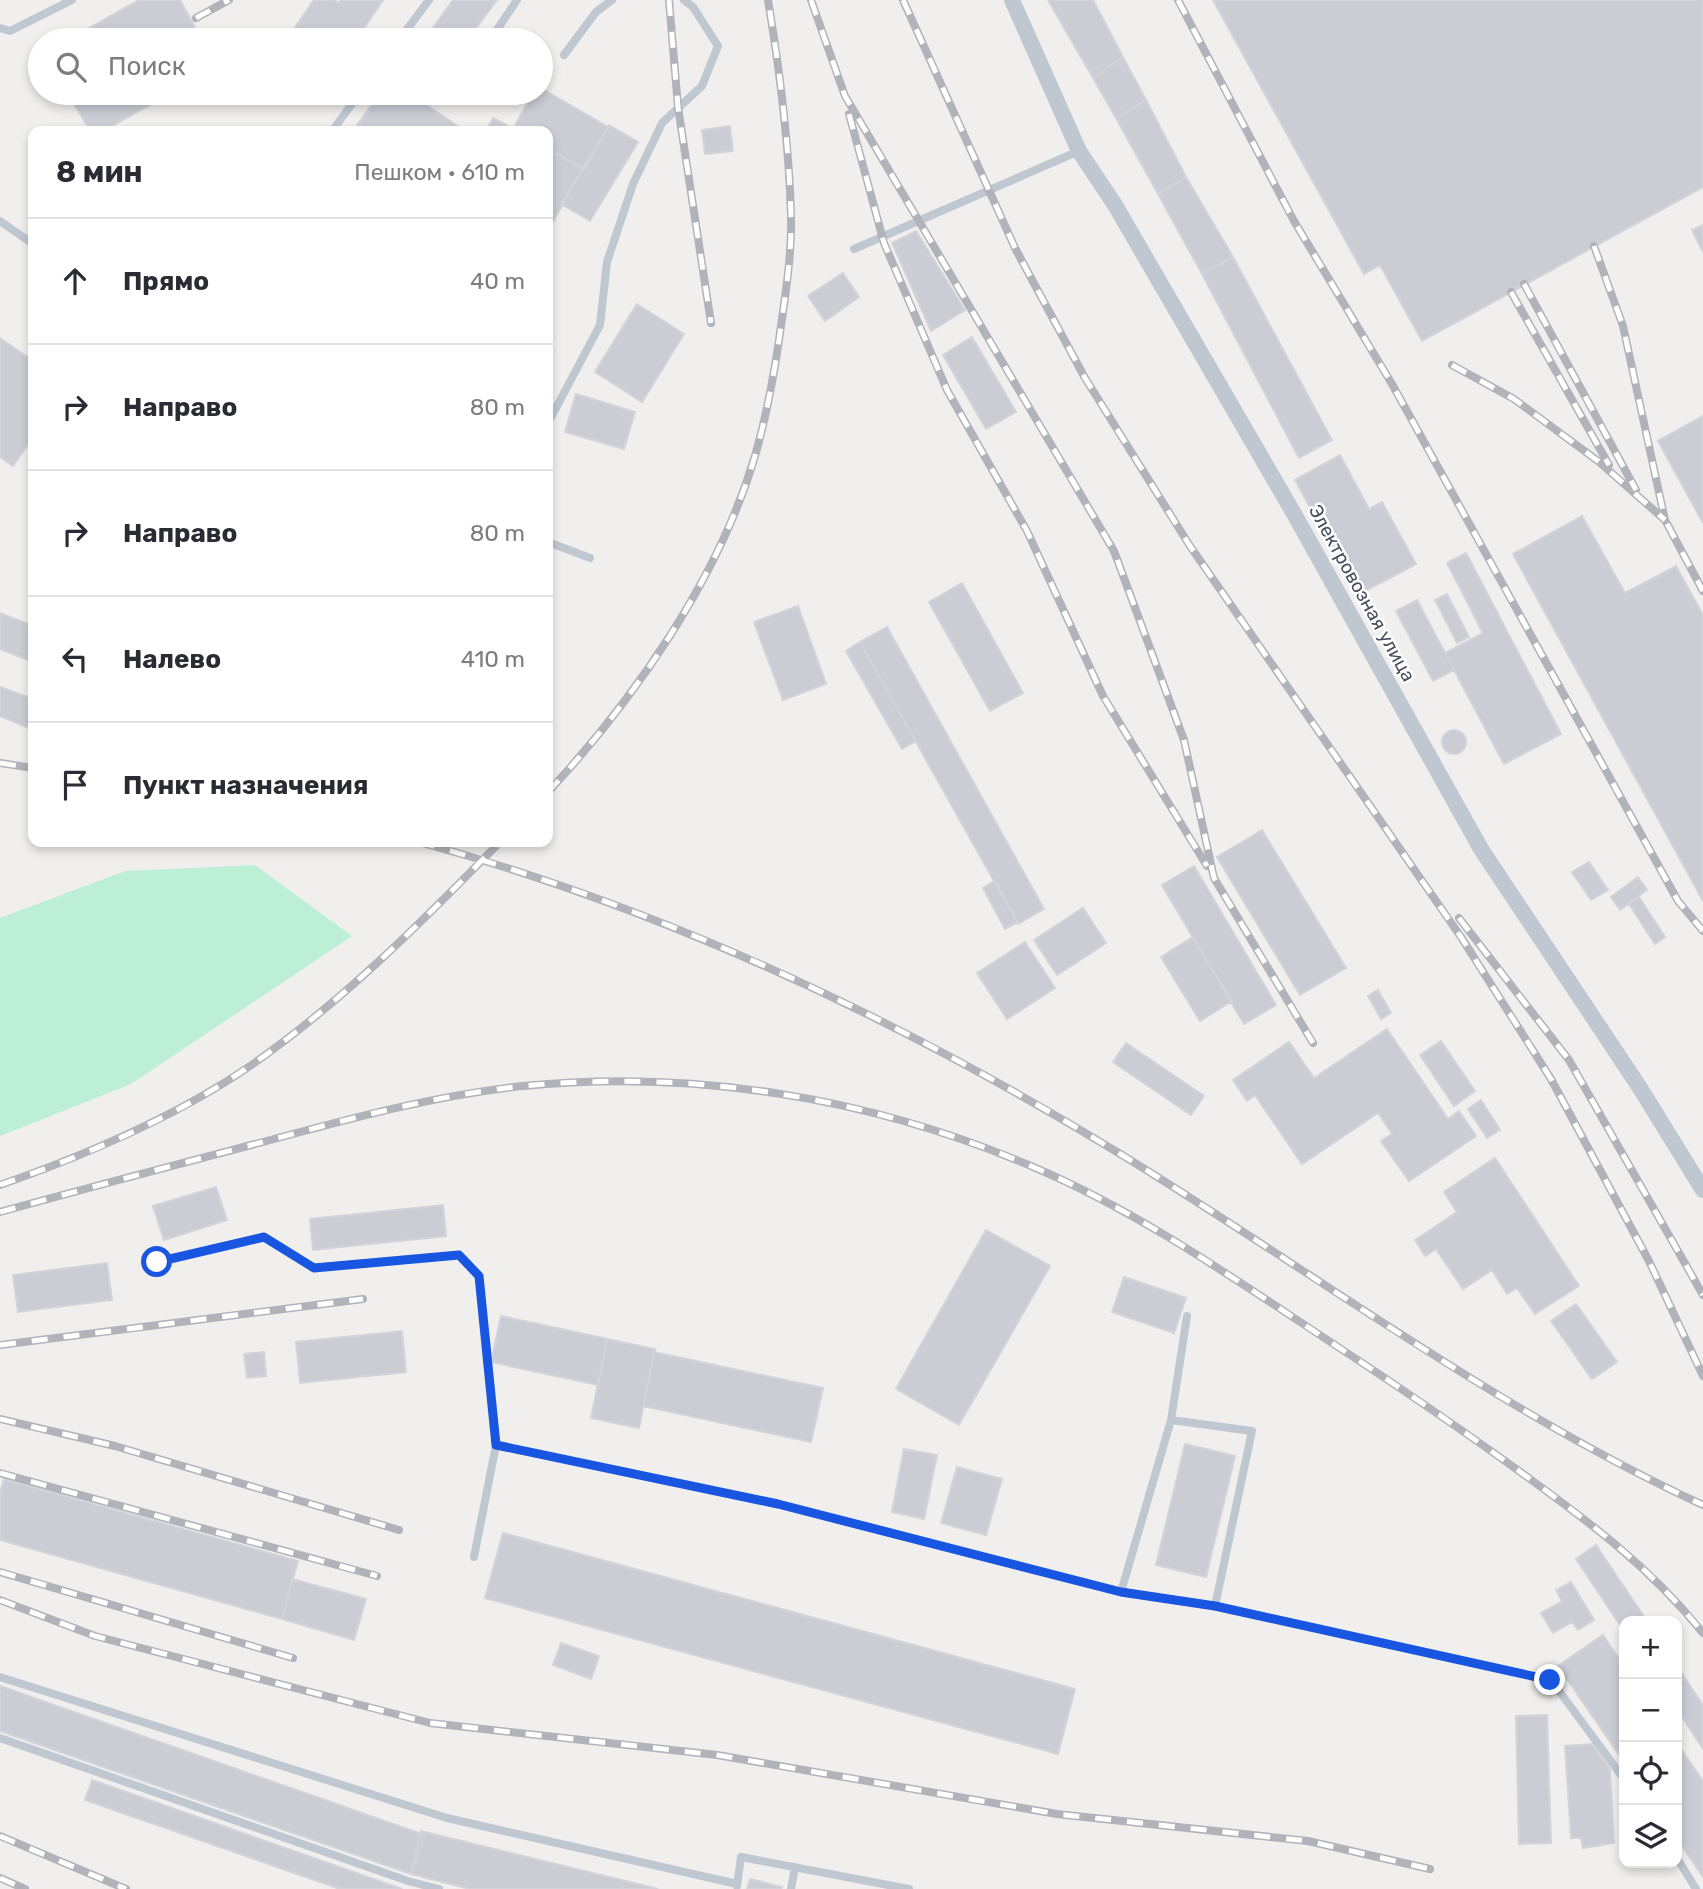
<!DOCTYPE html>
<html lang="ru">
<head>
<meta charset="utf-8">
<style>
	:root { --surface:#fff; --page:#f2f2f3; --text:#2b2b33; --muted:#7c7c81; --line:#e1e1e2 }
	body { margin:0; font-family:Rubik,sans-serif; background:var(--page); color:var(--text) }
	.controls { position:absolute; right:21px; bottom:21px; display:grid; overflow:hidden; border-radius:14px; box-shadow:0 4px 10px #0003 }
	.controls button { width:63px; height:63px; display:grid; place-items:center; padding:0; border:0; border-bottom:2px solid var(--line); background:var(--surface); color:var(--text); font:35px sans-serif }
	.stop { position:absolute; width:21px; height:21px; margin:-16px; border:5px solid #1856e2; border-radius:50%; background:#fff }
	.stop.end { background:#1856e2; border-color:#fff; box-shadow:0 2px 7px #0008 }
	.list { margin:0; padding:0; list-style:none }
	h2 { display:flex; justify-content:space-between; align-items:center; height:91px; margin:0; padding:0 28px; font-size:30px }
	h2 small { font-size:23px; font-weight:400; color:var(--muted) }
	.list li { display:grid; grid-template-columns:46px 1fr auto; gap:21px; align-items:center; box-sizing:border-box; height:126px; padding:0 28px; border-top:2px solid var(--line) }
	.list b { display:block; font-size:26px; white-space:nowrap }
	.list em { font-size:23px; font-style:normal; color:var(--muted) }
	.icon { flex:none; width:38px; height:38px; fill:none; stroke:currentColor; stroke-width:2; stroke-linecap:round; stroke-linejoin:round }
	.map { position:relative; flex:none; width:1703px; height:1889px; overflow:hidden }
	.search { position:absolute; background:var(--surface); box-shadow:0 4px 10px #0003; left:28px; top:28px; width:525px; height:77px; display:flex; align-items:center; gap:18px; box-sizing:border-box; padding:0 24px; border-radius:38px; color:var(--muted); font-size:26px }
	.panel { position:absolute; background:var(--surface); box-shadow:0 4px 10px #0003; left:28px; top:126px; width:525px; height:721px; border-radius:14px }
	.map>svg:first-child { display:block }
</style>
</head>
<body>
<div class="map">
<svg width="1703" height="1889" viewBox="0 0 1703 1889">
	<rect width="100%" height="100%" fill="#f1efee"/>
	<!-- green -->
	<path fill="#bcefd6" d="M255,865L352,936L131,1084L0,1136V918L125,871Z"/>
	<!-- building -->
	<path fill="#cacdd4" stroke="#d2d4da" stroke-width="2" d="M139,0H180L202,40H68Z
		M314,0H334L339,3L341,0H383L356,40L331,38L329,40H286Z
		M453,0H497L467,40H424Z
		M1048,0H1093L1123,57L1093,78Z
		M1213,0H1703V187L1422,341L1380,265L1364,274Z
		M1123,57L1146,100L1116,118L1093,78Z
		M541,88L608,127L584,170L548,149V131L513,129L533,93H541Z
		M68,93H171L103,131H90Z
		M380,93H409L465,131H353Z
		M1146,100L1186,177L1158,194L1116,118Z
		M493,118L517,131H486Z
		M609,125L638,142L590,221L561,204Z
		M730,126L733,151L705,154L702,130Z
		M548,149L583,168L548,231Z
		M1186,177L1233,257L1202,274L1158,194Z
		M1703,225V252L1692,230Z
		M916,231L965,310L931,331L892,243Z
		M1233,257L1332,440L1299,458L1202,274Z
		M843,273L859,297L825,321L808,296Z
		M637,304L684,334L642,402L595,372Z
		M972,337L1016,412L986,429L943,355Z
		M0,338L33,361V437L13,466L0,457Z
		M576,394L635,412L624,449L565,432Z
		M1703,416V523L1658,441Z
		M1340,455L1369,509L1382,502L1416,564L1358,595L1295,480Z
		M1582,516L1625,593L1676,566L1703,615V901L1513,554Z
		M1466,553L1561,734L1504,764L1445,653L1483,633L1447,563Z
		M962,583L1023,693L990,711L929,602Z
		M1447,594L1469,637L1457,643L1435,600Z
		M1417,600L1454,670L1433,681L1396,611Z
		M798,606L826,684L783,700L754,622Z
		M0,613L33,626V662L0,649Z
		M887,627L1044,909L1018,924L860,642Z
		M860,642L916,741L902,749L846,651Z
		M0,687L33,699V730L0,716Z
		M1442 742a12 12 0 1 1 24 0a12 12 0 1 1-24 0Z
		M1262,830L1346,968L1300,995L1217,857Z
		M1589,862L1608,890L1591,900L1572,872Z
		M1194,866L1276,1005L1244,1024L1162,885Z
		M1638,877L1647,890L1620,910L1611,897Z
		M995,881L1018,922L1005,929L983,888Z
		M1639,897L1665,937L1655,944L1629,904Z
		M1083,908L1106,943L1057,975L1034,940Z
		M1193,937L1232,1001L1200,1021L1161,957Z
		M1025,942L1055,988L1007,1019L977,973Z
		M1378,990L1391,1013L1381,1019L1368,996Z
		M1387,1029L1448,1119L1459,1111L1476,1136L1409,1181L1381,1141L1392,1134L1378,1113L1302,1164L1255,1095L1247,1101L1233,1080L1289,1042L1314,1078Z
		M1441,1041L1475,1091L1454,1106L1420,1055Z
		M1126,1043L1204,1096L1191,1115L1113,1062Z
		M1481,1100L1500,1130L1487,1138L1468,1109Z
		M1495,1158L1579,1286L1535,1314L1517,1288L1507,1294L1492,1270L1463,1289L1436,1249L1425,1256L1415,1240L1457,1212L1444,1192Z
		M216,1187L227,1220L164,1240L153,1206Z
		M443,1205L446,1236L313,1250L310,1219Z
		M986,1230L1050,1266L959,1425L896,1389Z
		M107,1263L112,1300L18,1312L13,1275Z
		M1124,1277L1186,1298L1174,1333L1112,1312Z
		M1576,1304L1617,1362L1592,1379L1551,1321Z
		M501,1316L608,1339L598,1385L491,1362Z
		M402,1331L406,1372L300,1383L296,1342Z
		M607,1339L655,1349L639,1428L591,1418Z
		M264,1352L266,1376L247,1378L244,1354Z
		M654,1352L823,1388L811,1442L643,1406Z
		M1185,1444L1235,1456L1206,1577L1156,1565Z
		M904,1449L937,1455L924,1519L892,1512Z
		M957,1467L1002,1479L986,1535L941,1523Z
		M4,1479L298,1561L282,1619L0,1540V1493Z
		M503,1533L1075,1689L1058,1754L485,1598Z
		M1596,1545L1647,1621H1624V1631L1576,1559Z
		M292,1579L366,1599L354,1640L282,1619Z
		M1571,1582L1594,1620L1578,1630L1572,1622L1553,1633L1541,1613L1562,1601L1556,1590Z
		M1603,1635L1624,1666V1762L1558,1666Z
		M561,1643L599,1656L591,1679L553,1665Z
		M1677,1666L1703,1705V1749L1677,1709Z
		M0,1686L425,1835L411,1874L0,1731Z
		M1547,1715L1551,1843L1519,1844L1516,1716Z
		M1677,1743L1703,1781V1877L1677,1839Z
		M1592,1744L1610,1769L1614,1843L1583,1848L1581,1838H1571L1565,1746Z
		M92,1780L402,1889H340L85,1800Z
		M421,1831L658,1889H470L411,1874Z
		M750,1879L782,1887L781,1889H747Z"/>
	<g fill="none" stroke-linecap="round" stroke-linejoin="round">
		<!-- lane -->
		<path stroke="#bfc7d1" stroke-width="8" d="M0,28L10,31L72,0
			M399,40L429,0
			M490,40L517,0
			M564,55L596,12L612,0
			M332,131L360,93
			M0,221L33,244
			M854,249L1079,151
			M548,423L600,325L607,262L633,184L662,123L702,86L718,46L693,7L684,0
			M548,542L590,558
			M157,1262L264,1237L314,1268L459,1255L479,1276L496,1445L474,1557
			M1171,1420L1252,1431L1215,1606
			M496,1445L778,1504L1121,1592L1215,1606L1551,1680L1624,1779
			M1121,1592L1171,1420L1187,1316
			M0,1677L447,1818L737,1884
			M0,1738L408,1881L439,1889
			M1677,1858L1696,1889
			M737,1886L741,1857L909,1889
			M791,1889L795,1867"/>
		<!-- street -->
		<path stroke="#bfc7d1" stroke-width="16" d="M1012,0L1079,151L1115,205L1293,512L1481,849L1640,1088L1703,1190"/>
		<defs>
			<path id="rail" d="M669,0L678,107L711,323
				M811,0L845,96L1114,551L1184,740L1214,878L1313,1043
				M903,0L1016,250L1085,378L1190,546L1461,937L1551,1079L1649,1261L1703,1376
				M1178,0L1294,221L1392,384L1678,901L1703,931
				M196,18L229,0
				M849,114L884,243L947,390L1027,531L1103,696L1207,866
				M1594,246L1623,326L1665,520L1703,591
				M1524,284L1636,490
				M1511,292L1609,465
				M1452,365L1514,399L1598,461L1665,520
				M0,763L33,768
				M548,792C634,700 719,578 755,456C767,414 775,370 781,326C786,290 792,252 791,216C789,143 780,72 768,0
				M419,842C669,910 901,1020 1122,1155C1315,1273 1497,1410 1703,1505
				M1459,918L1569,1060L1703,1295
				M0,1185C86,1155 174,1118 250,1066C342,1002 422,922 500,842
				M0,1212C91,1187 183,1163 274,1139C356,1117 438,1095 523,1086C696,1069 871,1098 1031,1166C1138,1211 1236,1280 1332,1343C1396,1385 1458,1427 1519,1471C1587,1520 1650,1567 1703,1633
				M0,1345L363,1299
				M0,1419L115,1446L399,1530
				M0,1473L377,1576
				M0,1572L293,1658
				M0,1600L95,1636L430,1723L717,1755L1057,1814L1308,1841L1430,1869
				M0,1836L126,1889
				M0,1878L25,1889"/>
		</defs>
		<!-- rail casing -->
		<use href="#rail" stroke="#b0b3b9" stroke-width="8"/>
		<!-- rail -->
		<use href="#rail" stroke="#fff" stroke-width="5" stroke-dasharray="16" stroke-linecap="butt"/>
	</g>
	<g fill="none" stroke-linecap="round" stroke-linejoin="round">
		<!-- route -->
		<path stroke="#1856e2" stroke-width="9" d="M157,1262L264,1237L314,1268L459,1255L479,1276L496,1445L778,1504L1121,1592L1215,1606L1550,1680"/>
	</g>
	<g text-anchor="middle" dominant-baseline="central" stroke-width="5" stroke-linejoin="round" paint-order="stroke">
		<!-- street labels -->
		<g font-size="19" fill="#464f5c" stroke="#fff">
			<text transform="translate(1362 593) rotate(61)">Электровозная улица</text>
		</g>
	</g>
</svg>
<div class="controls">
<button>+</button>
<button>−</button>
<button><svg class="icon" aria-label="locate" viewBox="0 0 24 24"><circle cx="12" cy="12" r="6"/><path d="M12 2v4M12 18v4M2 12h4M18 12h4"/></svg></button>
<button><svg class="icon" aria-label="layers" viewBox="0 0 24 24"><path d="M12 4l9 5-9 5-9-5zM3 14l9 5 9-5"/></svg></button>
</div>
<div class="stop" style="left:157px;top:1262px"></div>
<div class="stop end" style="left:1550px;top:1680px"></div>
<div class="search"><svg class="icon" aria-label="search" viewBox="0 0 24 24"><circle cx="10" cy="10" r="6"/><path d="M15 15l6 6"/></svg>Поиск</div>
<section class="panel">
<h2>8 мин<small>Пешком · 610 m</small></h2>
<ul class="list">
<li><svg class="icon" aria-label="ahead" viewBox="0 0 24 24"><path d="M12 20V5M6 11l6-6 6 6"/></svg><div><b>Прямо</b></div><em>40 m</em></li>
<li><svg class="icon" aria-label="right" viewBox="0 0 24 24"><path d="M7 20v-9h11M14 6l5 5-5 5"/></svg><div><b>Направо</b></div><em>80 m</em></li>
<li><svg class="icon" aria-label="right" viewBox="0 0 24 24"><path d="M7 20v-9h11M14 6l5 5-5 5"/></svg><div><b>Направо</b></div><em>80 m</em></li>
<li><svg class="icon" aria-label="left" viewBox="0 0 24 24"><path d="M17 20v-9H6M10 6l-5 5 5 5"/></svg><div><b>Налево</b></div><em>410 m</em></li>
<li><svg class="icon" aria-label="arrive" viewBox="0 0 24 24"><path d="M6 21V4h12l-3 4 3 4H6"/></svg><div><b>Пункт назначения</b></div></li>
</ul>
</section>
</div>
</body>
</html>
